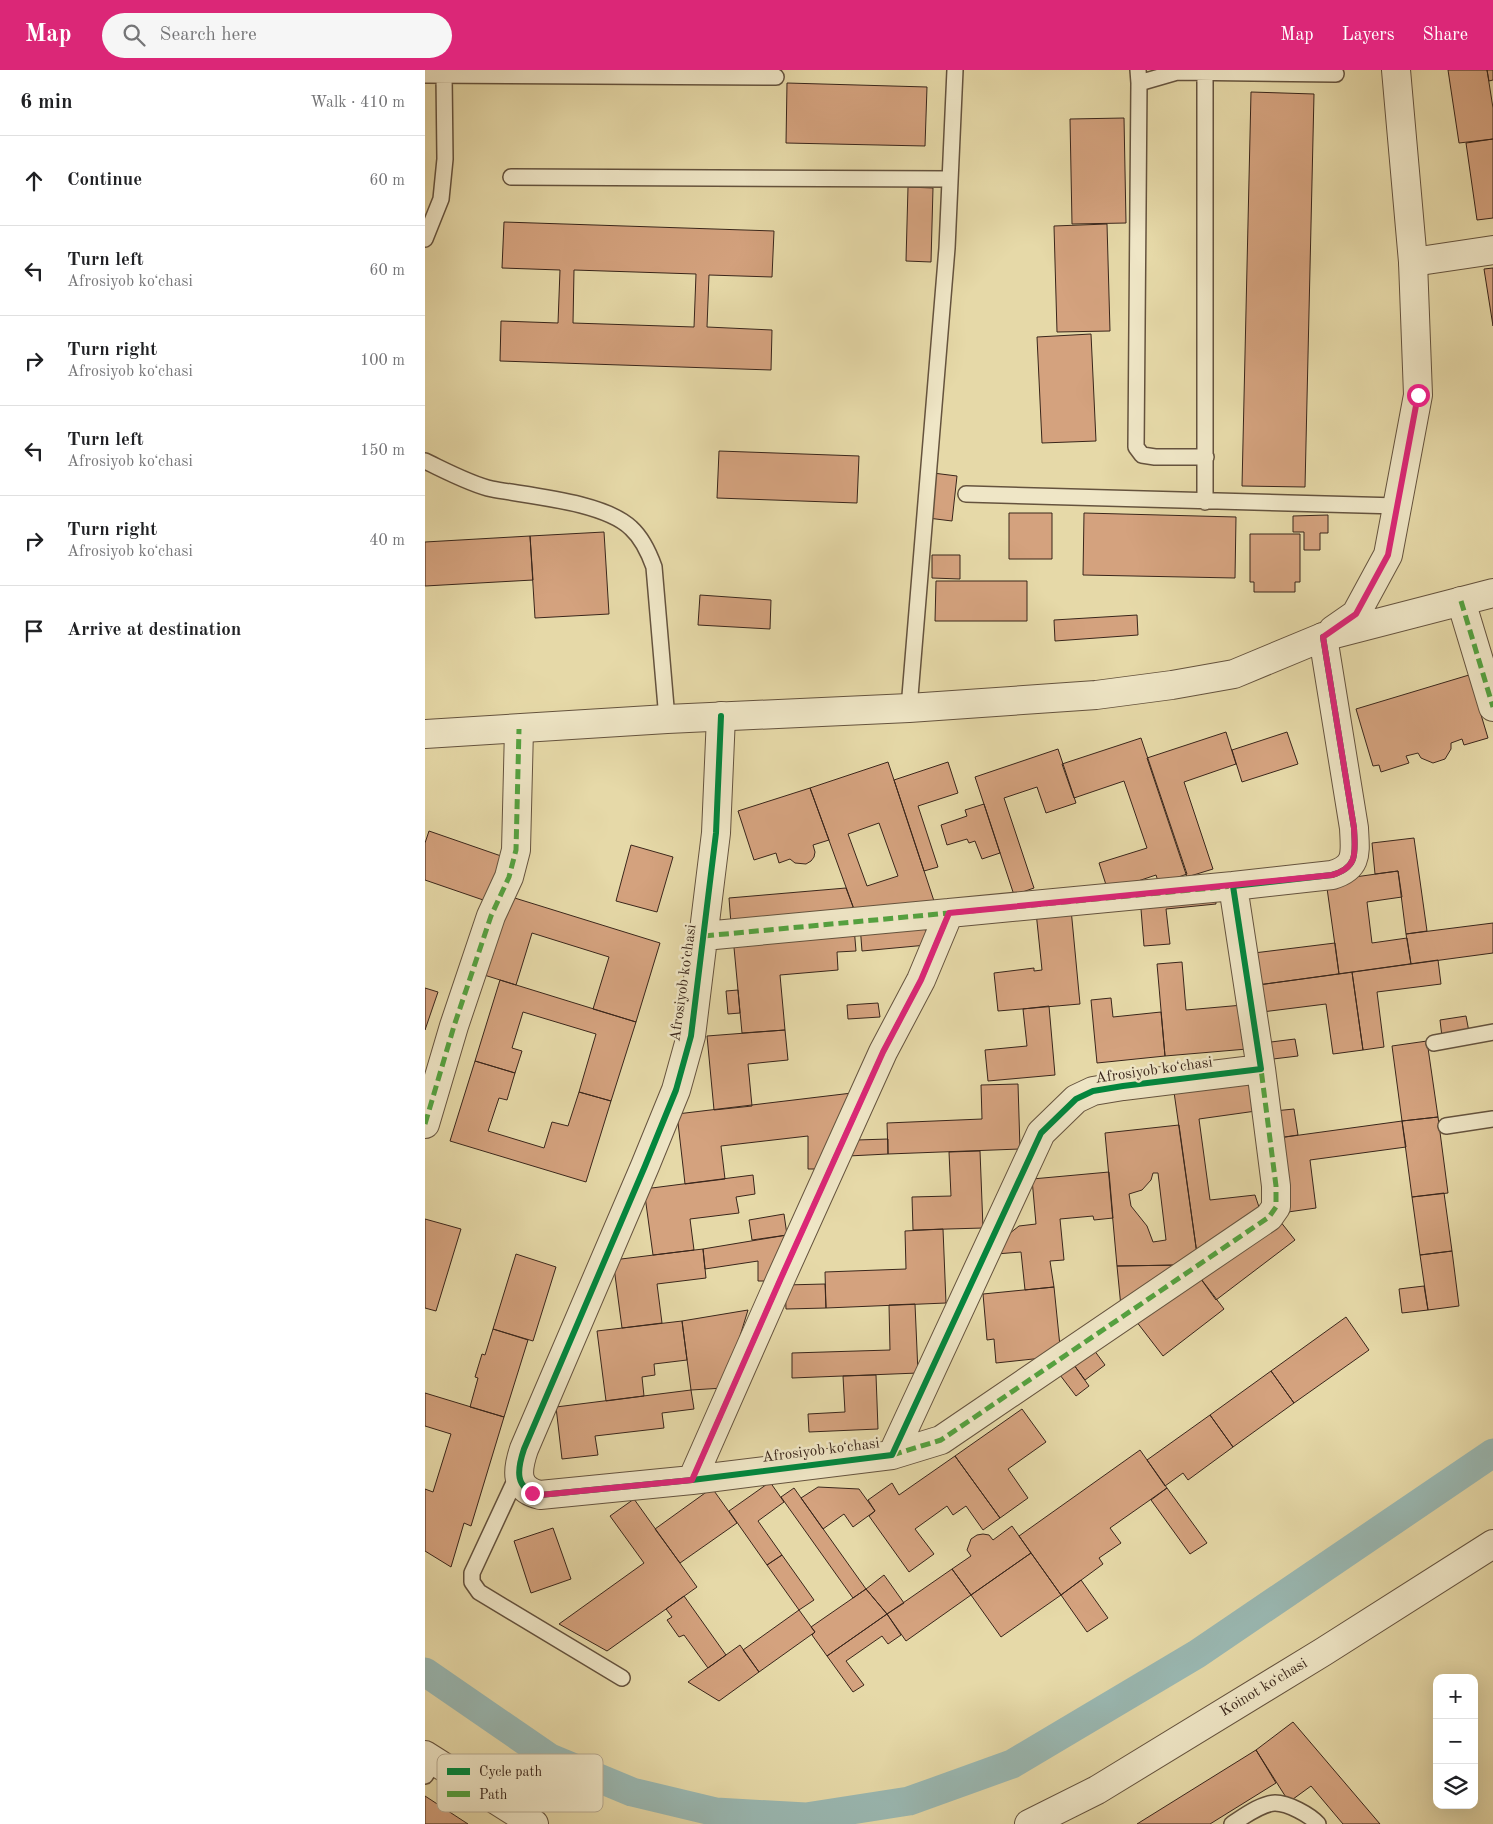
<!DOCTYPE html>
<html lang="en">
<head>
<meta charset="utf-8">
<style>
	:root { --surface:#fff; --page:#f6f6f6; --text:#202124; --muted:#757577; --line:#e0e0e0; --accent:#db2777 }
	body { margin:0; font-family:"Old Standard TT",serif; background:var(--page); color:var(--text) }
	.controls { position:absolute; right:15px; bottom:15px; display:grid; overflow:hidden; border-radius:10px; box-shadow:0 5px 20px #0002 }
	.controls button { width:45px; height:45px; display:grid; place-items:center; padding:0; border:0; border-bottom:1px solid var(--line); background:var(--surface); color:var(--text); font:25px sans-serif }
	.stop { position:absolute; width:15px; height:15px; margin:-11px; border:4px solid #db2777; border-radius:50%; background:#fff }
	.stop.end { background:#db2777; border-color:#fff; box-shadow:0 1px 5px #0008 }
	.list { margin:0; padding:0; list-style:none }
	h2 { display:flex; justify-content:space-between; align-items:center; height:65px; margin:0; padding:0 20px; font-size:21px }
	h2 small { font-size:16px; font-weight:400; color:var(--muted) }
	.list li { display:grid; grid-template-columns:32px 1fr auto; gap:15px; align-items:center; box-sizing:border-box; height:90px; padding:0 20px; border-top:1px solid var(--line) }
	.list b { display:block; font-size:19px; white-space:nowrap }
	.list p { margin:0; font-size:16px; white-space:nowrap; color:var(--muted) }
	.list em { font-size:16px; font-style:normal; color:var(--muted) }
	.icon { flex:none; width:28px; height:28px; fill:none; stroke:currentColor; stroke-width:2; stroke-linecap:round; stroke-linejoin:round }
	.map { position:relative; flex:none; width:1068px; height:1754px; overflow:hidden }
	header { display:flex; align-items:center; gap:30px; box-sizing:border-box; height:70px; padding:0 25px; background:var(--accent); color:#fff }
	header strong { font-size:24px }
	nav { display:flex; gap:28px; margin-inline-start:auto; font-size:18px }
	.search { width:350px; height:45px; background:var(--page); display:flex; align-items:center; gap:12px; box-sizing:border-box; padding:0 18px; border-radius:28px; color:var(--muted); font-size:19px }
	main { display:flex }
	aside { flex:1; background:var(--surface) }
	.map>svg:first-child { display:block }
</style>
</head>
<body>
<header>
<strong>Map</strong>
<div class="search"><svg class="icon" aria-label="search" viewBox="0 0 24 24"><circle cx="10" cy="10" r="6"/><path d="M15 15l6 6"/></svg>Search here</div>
<nav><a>Map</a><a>Layers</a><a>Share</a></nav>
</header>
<main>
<aside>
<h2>6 min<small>Walk · 410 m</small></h2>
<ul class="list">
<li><svg class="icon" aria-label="ahead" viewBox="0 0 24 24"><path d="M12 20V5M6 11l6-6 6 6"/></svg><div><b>Continue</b></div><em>60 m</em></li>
<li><svg class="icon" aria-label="left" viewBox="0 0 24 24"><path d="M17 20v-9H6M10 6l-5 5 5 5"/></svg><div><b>Turn left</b><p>Afrosiyob koʻchasi</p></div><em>60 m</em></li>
<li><svg class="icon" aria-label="right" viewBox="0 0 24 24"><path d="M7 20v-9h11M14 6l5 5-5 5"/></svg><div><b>Turn right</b><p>Afrosiyob koʻchasi</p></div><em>100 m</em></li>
<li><svg class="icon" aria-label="left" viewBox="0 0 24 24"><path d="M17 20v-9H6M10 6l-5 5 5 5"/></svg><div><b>Turn left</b><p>Afrosiyob koʻchasi</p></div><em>150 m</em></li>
<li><svg class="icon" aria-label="right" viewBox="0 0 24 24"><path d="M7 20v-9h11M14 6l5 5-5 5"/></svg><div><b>Turn right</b><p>Afrosiyob koʻchasi</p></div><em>40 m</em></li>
<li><svg class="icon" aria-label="arrive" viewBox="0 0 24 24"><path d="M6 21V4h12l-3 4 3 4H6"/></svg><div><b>Arrive at destination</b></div></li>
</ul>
</aside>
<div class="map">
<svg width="1068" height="1754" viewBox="0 0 1068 1754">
	<rect width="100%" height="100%" fill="#e6d9a8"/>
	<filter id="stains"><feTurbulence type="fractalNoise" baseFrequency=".004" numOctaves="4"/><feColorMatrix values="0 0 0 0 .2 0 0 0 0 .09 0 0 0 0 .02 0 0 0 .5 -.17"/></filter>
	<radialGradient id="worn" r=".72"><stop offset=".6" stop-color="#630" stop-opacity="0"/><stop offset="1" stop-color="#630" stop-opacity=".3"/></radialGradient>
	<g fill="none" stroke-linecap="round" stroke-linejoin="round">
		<!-- canal -->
		<path stroke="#9ab8b2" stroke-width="29" d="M0,1602L125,1688L207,1722L291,1742L381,1747L484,1731L587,1694L772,1584L1068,1383"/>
	</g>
	<!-- building -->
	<path fill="#d4a27e" stroke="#3a261b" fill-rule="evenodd" d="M1023,0H1062L1068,38V69L1034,73Z
		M1062,0H1068V10L1064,11Z
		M362,13L502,17L500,76L361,73Z
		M826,22L889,24L880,417L817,416Z
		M699,48L701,153L647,154L645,49Z
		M1068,69V148L1052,150L1041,73Z
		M483,117L508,118L506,192L481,191Z
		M79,152L349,161L347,207L284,205L282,257L347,260L346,300L75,291L76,251L133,253L135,200L77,198ZM149,200L271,204L269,257L148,253Z
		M682,154L685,261L632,262L629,156Z
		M1068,198V256L1059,199Z
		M666,264L671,371L617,373L612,267Z
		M294,381L434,386L432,433L292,428Z
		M508,403L532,406L527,451L503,448Z
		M584,443H627V489H584Z
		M659,443L811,447L810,508L658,505Z
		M903,445V463H895V480H879V462H868V446Z
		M179,462L184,544L110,548L105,466Z
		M825,464H875V512H870V522H829V512H825Z
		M105,466L108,510L0,516V472Z
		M507,485H535V509L507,508Z
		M511,511H602V551H510Z
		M275,525L346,530L345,559L273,555Z
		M712,545L713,565L630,571L629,550Z
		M1044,605L1063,668L1039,675L1037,669L1026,673V679L1020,689L1008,693L996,688L993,683L981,686L984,693L956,702L954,695L948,696L931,639Z
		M801,662L811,694L759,712L788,799L762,807L722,688Z
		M862,662L873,694L817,712L807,680Z
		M716,668L762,804L734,814L731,805L683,821L674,793L722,778L699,711L649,728L637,694Z
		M633,679L651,733L621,743L612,717L579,728L609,818L589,825L550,707Z
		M463,692L510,834L430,842L385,718ZM454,753L473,806L442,816L423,764Z
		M523,692L533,723L493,736L513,797L499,801L469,710Z
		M385,718L404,770L388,775L390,782L389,787L386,791L381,794L370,793L365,789L354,793L351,783L329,790L313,741Z
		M559,734L575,783L557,789L550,771L544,773L542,769L522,775L516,755L542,746L540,740Z
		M4,761L79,787L64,832L0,810V773Z
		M989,768L1002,861L981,864L973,801L950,804L947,773Z
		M206,775L248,787L232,842L191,831Z
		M973,801L977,827L942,832L947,873L982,868L986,894L914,904L901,811Z
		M421,818L430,842L306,854L304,828Z
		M790,820L791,834L741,839L745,874L719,876L715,827Z
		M80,825L235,873L211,952L168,939L184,887L107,863L91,915L56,904Z
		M646,839L655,934L573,941L569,903L609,898V901L617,900L611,842Z
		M500,849L502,875L437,881L435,855Z
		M1068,853V883L986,894L981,864Z
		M429,857L431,881L412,882L413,900L355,905L360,960L317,963L308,867Z
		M910,873L914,904L833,915L829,883Z
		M1013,890L1016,914L952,922L959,977L938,980L927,902Z
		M757,892L761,940L818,935L822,979L740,986L732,894Z
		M927,902L938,980L908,984L901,934L837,942L833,915Z
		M75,910L211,952L186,1031L154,1022L171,964L98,942L87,978L97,981L90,1003L50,991Z
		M0,918L13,922L0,960Z
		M313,920L315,943L303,944L301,921Z
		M686,928L688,947L736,942L740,986L672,993L666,930Z
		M453,933L455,947L423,949L422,935Z
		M624,936L630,1005L563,1011L560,980L602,976L598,939Z
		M1041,946L1044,962L1017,967L1015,950Z
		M360,960L363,990L323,994L327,1036L289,1040L282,966Z
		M870,969L873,986L848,989L846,972Z
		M1002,971L1013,1047L977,1051L967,976Z
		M50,991L90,1003L82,1030L74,1028L63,1061L119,1078L127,1052L143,1056L154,1022L186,1031L161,1112L25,1071Z
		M826,1004L831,1041L774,1049L785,1130L830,1125L836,1143L772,1184L748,1015Z
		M593,1014L595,1079L463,1084L462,1053L557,1049L556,1015Z
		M427,1023L399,1099H383V1066L296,1076L300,1109L260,1114L252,1044Z
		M869,1039L873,1065L853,1068L849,1041Z
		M1013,1047L1023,1123L987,1127L977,1051Z
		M977,1051L981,1077L885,1090L891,1138L863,1142L853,1068Z
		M754,1055L772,1184L755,1195L692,1196L680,1063ZM728,1103H733L741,1170L728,1172L722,1156L706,1136L704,1124L717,1120L726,1110Z
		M463,1069V1084L423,1086L432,1070Z
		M555,1081L558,1158L488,1160L487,1127L526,1126L524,1082Z
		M684,1102L688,1148L669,1150L668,1146L635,1149L639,1190L625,1191L629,1217L600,1220L596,1182L571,1184L575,1171L594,1156L611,1154L607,1109Z
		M328,1105L330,1124L311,1127L314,1143L265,1149L269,1180L228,1185L219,1119Z
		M1019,1123L1027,1181L995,1185L987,1127Z
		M359,1144L362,1165L327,1170L324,1150Z
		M851,1146L870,1170L791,1230L773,1205Z
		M0,1149L36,1159L11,1241L0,1238Z
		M518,1159L521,1233L401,1238L400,1202L481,1199L480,1161Z
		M362,1165L340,1211H333V1191L280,1199L278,1179Z
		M278,1179L281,1208L232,1214L237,1253L197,1258L188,1190Z
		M1027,1181L1034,1236L1003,1240L995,1185Z
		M91,1184L131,1197L108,1271L68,1259Z
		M755,1195L696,1237L692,1196Z
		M773,1205L799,1239L738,1286L711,1251Z
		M400,1214L401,1238L361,1239L360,1215Z
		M999,1216L1003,1240L977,1243L974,1219Z
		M629,1217L636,1286L571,1293L569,1269L562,1270L558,1224Z
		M490,1234L493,1303L367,1308V1283L465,1280L464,1235Z
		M323,1240L299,1318L266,1320L257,1251Z
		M921,1247L944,1280L869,1333L846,1301Z
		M257,1251L262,1290L229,1294L230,1305L217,1307L219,1326L181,1331L172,1261Z
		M68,1259L103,1270L79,1347L45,1337L53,1308L50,1307L57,1284L60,1285Z
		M669,1280L680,1295L660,1310L649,1295Z
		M649,1295L664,1316L651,1326L635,1305Z
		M846,1301L869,1333L808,1377L785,1345Z
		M451,1305L453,1359L384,1362L383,1344L420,1342L418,1306Z
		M266,1320L269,1339L237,1343L239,1358L170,1366L173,1385L137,1389L131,1337Z
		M0,1323L79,1347L46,1456L39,1453L26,1497L0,1481V1419L8,1422L26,1364L0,1356Z
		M597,1339L621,1372L583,1399L603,1428L575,1448L530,1386Z
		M785,1345L808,1377L763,1410L758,1403L740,1416L722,1390Z
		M715,1380L742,1418L685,1458L696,1473L674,1488L678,1494L636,1525L594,1466Z
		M530,1386L575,1448L558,1460L541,1436L528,1445L522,1436L490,1459L509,1484L484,1502L444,1446L450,1441L443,1430L467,1413L474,1425Z
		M345,1412L359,1432L333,1451L357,1485L342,1495L304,1441Z
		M393,1417L434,1419L450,1441L428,1457L419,1444L398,1459L376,1428Z
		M287,1418L312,1453L255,1493L230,1459Z
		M369,1418L441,1519L428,1528L356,1427Z
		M742,1418L782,1473L765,1484L726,1430Z
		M209,1429L272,1517L182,1581L134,1554L219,1493L185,1446Z
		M587,1456L606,1483L546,1525L527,1499L546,1486L542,1480L546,1469L552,1465L558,1464L564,1465L568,1470Z
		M128,1458L146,1509L106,1523L89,1471Z
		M606,1483L636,1525L576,1567L546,1525Z
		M357,1485L389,1530L374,1540L342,1495Z
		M527,1499L546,1525L481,1571L462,1544Z
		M459,1505L479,1533L462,1544L441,1519Z
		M656,1510L683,1548L662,1562L636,1525Z
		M441,1519L462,1544L402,1586L387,1565L390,1562L386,1557Z
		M259,1526L301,1585L283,1598L259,1565L254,1567L242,1550L247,1547L241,1539Z
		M374,1540L390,1562L334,1602L318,1580Z
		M462,1544L476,1565L463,1574L457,1566L421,1591L439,1615L428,1622L402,1586Z
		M315,1575L334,1602L294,1631L263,1612Z
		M868,1652L955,1754H918L886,1716L864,1732L831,1680Z
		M831,1680L851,1713L785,1754H712Z
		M0,1726L43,1754H0Z"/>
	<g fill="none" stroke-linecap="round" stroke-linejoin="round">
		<defs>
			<path id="service" d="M713,0L714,13L711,377L717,385L730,387H781
				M780,2V432
				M0,5L351,7
				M714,13L752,2L911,4
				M86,107L525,109
				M0,169L16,129L20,89L19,5
				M0,391C19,400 47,415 67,419C104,426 179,432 206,458C217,468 224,483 229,497L242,649
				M541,424L973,436
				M484,638L522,178L530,0
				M1009,973L1068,962
				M1021,1056L1068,1049
				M93,1404L47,1503V1512L54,1522L197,1608
				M0,1706L10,1691
				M807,1754C818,1747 837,1733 850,1733C863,1733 885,1745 893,1754"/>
			<path id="minor" d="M988,192L1068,180
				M1036,531L1068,637
				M296,646L291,763L266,966L251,1020L220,1096L99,1379C92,1400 89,1419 115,1425L267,1410L467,1385L616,1063L651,1029L668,1021L698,1016L836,999L808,816L907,805C934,797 930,782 929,758L898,567
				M279,866L524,843
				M0,1054L29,956L66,846L84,807L91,780L94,659
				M467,1385L516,1370L844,1147L851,1137V1116L836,999
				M267,1410L356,1208L458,982L496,910L524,843L808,816
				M0,1685L109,1754
				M604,1754L672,1720L898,1582L1068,1474"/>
			<path id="tertiary" d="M908,560L931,544L963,485L993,325L988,192L971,0
				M0,664L242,649L484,638L671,625L747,615L809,604L898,567L1068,523"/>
		</defs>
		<!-- service casing -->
		<use href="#service" stroke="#65533e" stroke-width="18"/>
		<!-- minor casing -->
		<use href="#minor" stroke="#65533e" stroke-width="30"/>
		<!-- tertiary casing -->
		<use href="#tertiary" stroke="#65533e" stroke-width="30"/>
		<!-- service -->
		<use href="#service" stroke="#efe6c6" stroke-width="15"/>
		<!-- minor -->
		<use href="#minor" stroke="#efe6c6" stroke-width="28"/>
		<!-- tertiary -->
		<use href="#tertiary" stroke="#efe6c6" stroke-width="28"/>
		<!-- quiet -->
		<path stroke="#54a340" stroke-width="5" stroke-dasharray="10 5" stroke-linecap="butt" d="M1036,531L1068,637
			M279,866L524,843
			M0,1054L29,956L66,846L84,807L91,780L94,659
			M467,1385L516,1370L844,1147L851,1137V1116L836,999
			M267,1410L356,1208L458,982L496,910L524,843L808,816"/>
		<defs>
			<path id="cycleway" d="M296,646L291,763L266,966L251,1020L220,1096L99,1379C92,1400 89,1419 115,1425L267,1410L467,1385L616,1063L651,1029L668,1021L698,1016L836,999L808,816L907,805C934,797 930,782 929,758L898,567"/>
		</defs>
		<!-- cycleway casing -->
		<use href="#cycleway" stroke="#efe6c6" stroke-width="9"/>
		<!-- cycleway -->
		<use href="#cycleway" stroke="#00873e" stroke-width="6"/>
	</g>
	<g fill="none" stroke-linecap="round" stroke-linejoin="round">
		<!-- route -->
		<path stroke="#db2777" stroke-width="6" d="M107,1423L115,1425L267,1410L356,1208L458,982L496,910L524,843L907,805C934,797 930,782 929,758L898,567L931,544L963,485L993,325"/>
	</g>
	<g text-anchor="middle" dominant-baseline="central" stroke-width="5" stroke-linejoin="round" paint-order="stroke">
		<!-- street labels -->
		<g font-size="15" fill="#3a261b" stroke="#efe6c6">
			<text transform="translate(259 913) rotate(-82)">Afrosiyob koʻchasi</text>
			<text transform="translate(729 1001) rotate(-8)">Afrosiyob koʻchasi</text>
			<text transform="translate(396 1381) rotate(-7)">Afrosiyob koʻchasi</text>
			<text transform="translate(839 1618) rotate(-31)">Koinot koʻchasi</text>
		</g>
	</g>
	<!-- legend -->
	<rect x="12" y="1684" width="166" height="58" rx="8" fill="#efe6c6" stroke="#b9ac93" stroke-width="1"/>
	<rect x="22" y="1698" width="23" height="7" fill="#00873e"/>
	<rect x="22" y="1721" width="23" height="6" fill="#54a340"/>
	<g font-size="14" fill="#3a261b">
		<text x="54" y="1706">Cycle path</text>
		<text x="54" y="1729">Path</text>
	</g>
	<rect width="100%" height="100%" filter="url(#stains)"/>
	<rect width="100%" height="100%" fill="url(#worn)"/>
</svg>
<div class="controls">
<button>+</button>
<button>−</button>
<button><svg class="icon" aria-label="layers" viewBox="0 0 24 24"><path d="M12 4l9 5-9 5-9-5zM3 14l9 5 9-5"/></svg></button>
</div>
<div class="stop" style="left:993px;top:325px"></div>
<div class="stop end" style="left:107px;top:1423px"></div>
</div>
</main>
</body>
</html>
